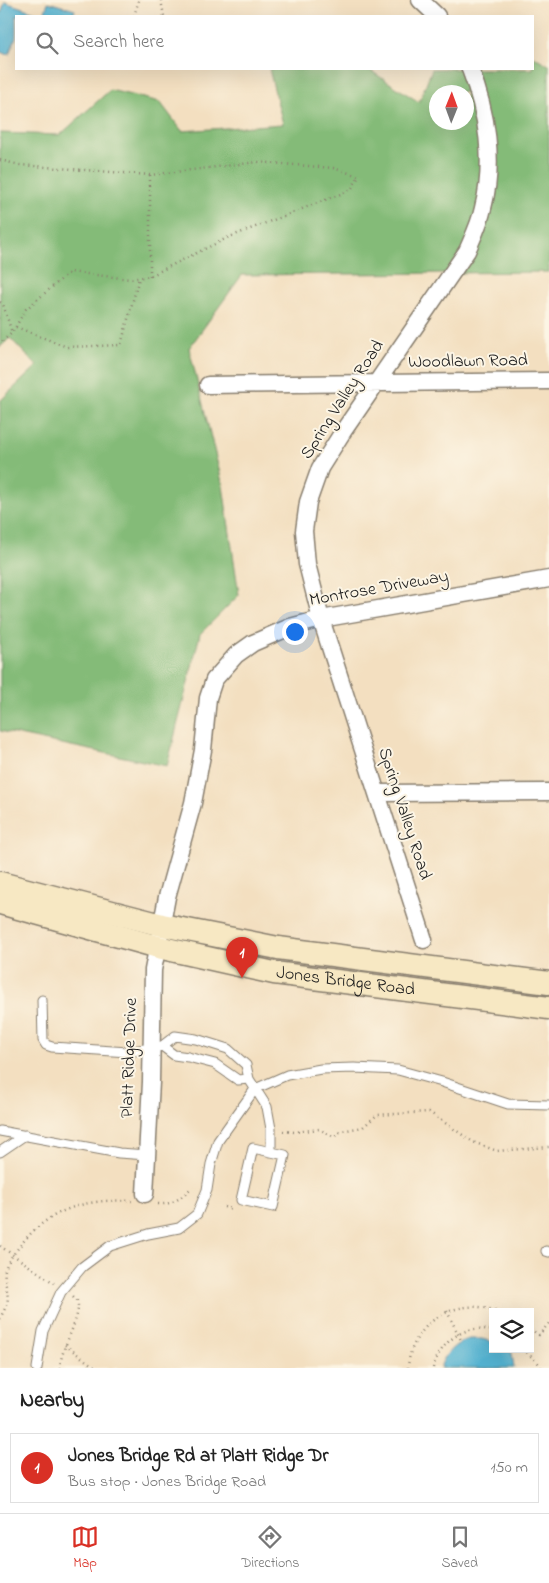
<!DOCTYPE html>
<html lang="en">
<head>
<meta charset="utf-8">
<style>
	:root { --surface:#fff; --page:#f6f6f6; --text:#222; --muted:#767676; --line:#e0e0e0; --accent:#d93025 }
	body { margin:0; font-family:"Indie Flower",sans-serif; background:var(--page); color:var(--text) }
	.controls { position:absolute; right:15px; bottom:15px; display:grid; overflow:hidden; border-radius:0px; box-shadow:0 5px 20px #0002 }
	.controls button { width:45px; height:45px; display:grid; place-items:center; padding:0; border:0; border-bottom:1px solid var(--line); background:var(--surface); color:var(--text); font:25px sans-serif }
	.compass { position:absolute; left:429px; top:85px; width:45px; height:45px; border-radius:50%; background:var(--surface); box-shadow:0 5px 20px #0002; rotate:1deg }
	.you { position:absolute; left:294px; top:631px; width:18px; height:18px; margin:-12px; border:4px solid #fff; border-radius:50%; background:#1a73e8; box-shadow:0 0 0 8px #1a73e833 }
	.badge { display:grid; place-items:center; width:32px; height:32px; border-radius:50%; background:var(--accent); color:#fff; font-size:16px; font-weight:700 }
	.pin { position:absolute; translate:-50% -41px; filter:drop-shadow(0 1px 2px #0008) }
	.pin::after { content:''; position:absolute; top:26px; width:18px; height:15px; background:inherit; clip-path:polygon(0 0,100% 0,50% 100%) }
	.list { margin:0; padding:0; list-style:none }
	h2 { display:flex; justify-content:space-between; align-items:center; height:65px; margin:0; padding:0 20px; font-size:21px }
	h2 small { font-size:16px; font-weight:400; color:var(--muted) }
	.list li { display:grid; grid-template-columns:32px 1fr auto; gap:15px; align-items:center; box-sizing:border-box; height:70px; margin:0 10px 10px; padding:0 10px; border:1px solid var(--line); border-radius:0px }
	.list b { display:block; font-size:19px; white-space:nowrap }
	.list p { margin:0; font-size:16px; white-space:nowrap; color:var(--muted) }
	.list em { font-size:16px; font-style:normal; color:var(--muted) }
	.icon { flex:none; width:28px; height:28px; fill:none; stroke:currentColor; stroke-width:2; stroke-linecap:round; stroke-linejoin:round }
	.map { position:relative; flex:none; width:549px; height:1368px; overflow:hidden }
	.search { position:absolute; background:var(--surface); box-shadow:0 5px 20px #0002; left:15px; right:15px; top:15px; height:55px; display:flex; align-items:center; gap:12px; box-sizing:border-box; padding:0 18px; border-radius:0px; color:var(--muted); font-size:19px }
	.sheet { height:145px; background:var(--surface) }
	nav { display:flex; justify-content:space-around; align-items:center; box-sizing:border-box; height:70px; border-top:1px solid var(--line); background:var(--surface); font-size:14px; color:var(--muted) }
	nav a { display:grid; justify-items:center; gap:2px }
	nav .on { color:var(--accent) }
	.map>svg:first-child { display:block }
</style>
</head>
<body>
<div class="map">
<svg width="549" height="1368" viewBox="0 0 549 1368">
	<rect width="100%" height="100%" fill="#fcf5e5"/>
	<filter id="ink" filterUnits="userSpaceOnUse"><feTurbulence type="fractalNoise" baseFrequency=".02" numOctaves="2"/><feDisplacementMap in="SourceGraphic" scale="10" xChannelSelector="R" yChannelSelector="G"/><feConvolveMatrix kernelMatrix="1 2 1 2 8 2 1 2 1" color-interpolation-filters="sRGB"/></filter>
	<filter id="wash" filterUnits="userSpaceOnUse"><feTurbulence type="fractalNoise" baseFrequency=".0096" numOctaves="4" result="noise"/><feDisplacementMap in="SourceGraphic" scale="20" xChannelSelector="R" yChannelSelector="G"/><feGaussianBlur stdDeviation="1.12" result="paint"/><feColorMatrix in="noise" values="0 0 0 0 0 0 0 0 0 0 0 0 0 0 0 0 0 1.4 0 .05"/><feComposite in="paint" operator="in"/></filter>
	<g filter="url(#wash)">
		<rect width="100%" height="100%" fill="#f3dfc0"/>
		<!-- forest -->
		<path fill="#84bb78" stroke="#506c4a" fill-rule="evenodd" d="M533,56L549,65V272L242,275L189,348L223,486L239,595L200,634L167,766L0,731V401L37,366L10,338L0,347V133L60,135L110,90L160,102L182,131L283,124L269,69H368L419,102L432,69H533ZM436,92H466V122H436Z"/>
		<!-- water -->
		<path fill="#53b2d1" stroke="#386776" d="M5,2L44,15L48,2L75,10L73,16H16V37L9,55L0,52V17Z
			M469,1339H482L493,1342V1349H507L512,1353L514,1368H440C445,1353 454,1344 469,1339Z"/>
	</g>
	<g filter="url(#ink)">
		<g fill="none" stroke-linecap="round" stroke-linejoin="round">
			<defs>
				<path id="service" d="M42,1000L43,1040L46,1045L52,1047L128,1052L162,1046L175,1036L196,1039L228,1049L246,1065L249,1079L267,1107L271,1129V1152
					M162,1046L174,1055L188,1057L215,1064L238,1080L249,1079
					M0,1131L119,1153L147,1155
					M253,1148L285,1155L273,1207L241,1200Z
					M0,1152L25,1135
					M546,1251L549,1252
					M37,1368L43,1331L61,1292L82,1267L110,1246L148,1234L179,1228L197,1214L207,1190L211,1164L218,1141L255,1089L287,1075L321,1069L354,1068L398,1070L442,1082L508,1104L549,1105"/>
				<path id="minor" d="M420,0L437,16
					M208,385L549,381
					M377,793L549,792
					M424,940L321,619L307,564L304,531L308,502L320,468L344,430L467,251C473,237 480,223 483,208C495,162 487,112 470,69
					M145,1194L151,1082L153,970L167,897L193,803L203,750L208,698L214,680L236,655L253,643L290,627L321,619L549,579"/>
				<g id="secondary">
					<path d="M0,883L162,925L278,948L549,983"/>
					<path id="s1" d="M0,903L158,947L274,973L549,1008"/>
				</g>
			</defs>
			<!-- service casing -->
			<use href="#service" stroke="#887e6e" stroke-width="11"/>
			<!-- minor casing -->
			<use href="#minor" stroke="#887e6e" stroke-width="19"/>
			<!-- secondary casing -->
			<use href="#secondary" stroke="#887e6e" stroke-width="25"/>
			<!-- path -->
			<path stroke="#887e6e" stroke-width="2.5" stroke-dasharray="1 4" stroke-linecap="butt" d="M161,0L164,16
				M134,16L139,0
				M0,160L20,165L150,175L258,162L333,168L359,176L351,190L227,238L150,276L130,279L70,272L26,309L12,333L0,343
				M150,175V276
				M0,302L3,304L12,333
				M16,327L67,347L121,345L139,278
				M283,1131L295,1132L319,1129L334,1137L341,1131L363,1127L377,1115L429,1112L473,1142L497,1151L549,1147
				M158,1204C173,1205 181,1198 192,1187
				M224,1207L232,1209
				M0,1246L54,1283
				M447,1311L462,1342
				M0,1319C2,1314 5,1309 7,1304C10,1294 3,1281 5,1270C7,1262 14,1253 19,1247C48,1209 86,1198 132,1201
				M530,1329L539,1335L549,1323
				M65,1345L96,1368
				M523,1349L538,1363L541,1368
				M60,1368C60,1348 83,1316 77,1301C77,1300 73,1296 72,1295
				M408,1368C410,1324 457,1294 498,1312
				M433,1368C440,1342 465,1322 493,1331"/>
			<!-- service -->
			<use href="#service" stroke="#fff" stroke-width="9"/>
			<!-- minor -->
			<use href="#minor" stroke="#fff" stroke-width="16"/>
			<!-- secondary -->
			<use href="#secondary" stroke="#f7e8c3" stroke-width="22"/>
		</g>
	</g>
	<g text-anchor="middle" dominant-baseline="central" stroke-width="4" stroke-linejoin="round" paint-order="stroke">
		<!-- street labels -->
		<g font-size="18" fill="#1c1c1c" stroke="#fcf5e5">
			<text transform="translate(468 362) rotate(-1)">Woodlawn Road</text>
			<text transform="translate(343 400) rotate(-57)">Spring Valley Road</text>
			<text transform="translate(379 589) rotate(-10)">Montrose Driveway</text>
			<text transform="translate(404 814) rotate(72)">Spring Valley Road</text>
			<text stroke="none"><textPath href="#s1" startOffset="355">Jones Bridge Road</textPath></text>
			<text transform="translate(130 1058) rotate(-88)">Platt Ridge Drive</text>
		</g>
	</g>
</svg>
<div class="controls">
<button><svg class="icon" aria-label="layers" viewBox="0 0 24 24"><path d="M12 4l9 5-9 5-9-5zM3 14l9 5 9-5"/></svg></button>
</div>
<svg class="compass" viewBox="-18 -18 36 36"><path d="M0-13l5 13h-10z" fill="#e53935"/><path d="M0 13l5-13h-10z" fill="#767676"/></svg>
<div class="you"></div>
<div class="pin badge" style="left:242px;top:978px">1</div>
<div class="search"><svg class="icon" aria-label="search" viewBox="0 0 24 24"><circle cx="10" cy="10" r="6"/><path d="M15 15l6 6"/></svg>Search here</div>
</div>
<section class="sheet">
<h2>Nearby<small></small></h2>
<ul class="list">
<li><span class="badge">1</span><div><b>Jones Bridge Rd at Platt Ridge Dr</b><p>Bus stop · Jones Bridge Road</p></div><em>150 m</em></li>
</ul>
</section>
<nav>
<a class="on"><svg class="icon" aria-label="map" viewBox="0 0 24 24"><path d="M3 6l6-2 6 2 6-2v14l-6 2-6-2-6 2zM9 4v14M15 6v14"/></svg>Map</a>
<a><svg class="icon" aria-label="directions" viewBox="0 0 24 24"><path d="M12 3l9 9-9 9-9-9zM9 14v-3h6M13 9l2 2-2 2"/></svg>Directions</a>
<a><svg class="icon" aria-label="saved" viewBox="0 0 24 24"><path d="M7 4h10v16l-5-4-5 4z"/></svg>Saved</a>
</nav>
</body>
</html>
